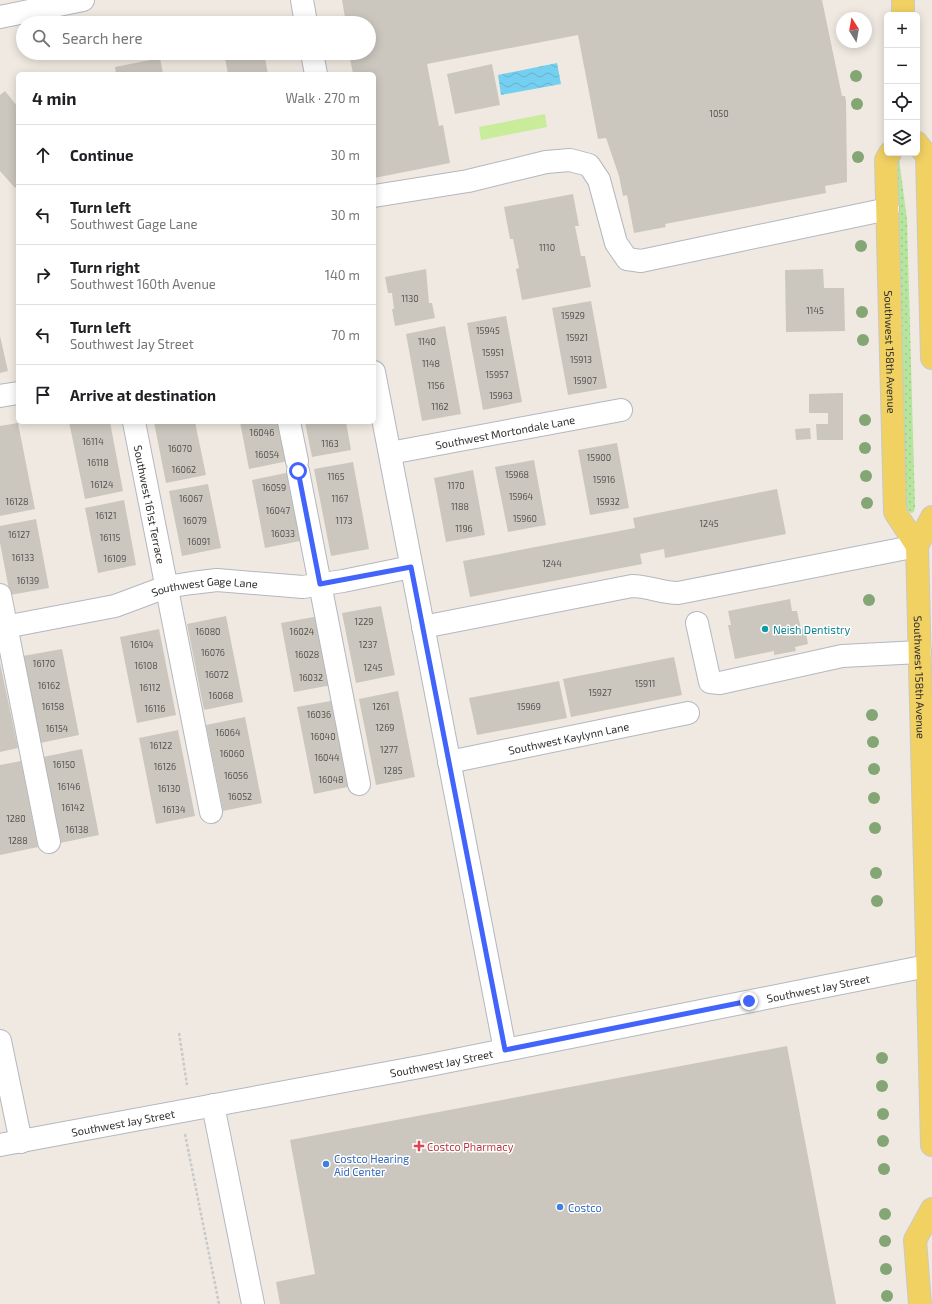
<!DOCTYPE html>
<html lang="en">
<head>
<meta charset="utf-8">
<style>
	:root { --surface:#fff; --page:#f6f6f6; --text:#202124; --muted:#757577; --line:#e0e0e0 }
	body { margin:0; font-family:"Exo 2",sans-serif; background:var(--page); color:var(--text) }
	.controls { position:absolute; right:12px; top:12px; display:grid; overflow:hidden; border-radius:6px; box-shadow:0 2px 10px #0003 }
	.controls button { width:36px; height:36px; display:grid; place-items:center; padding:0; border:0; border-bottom:1px solid var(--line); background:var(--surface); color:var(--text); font:20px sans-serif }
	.compass { position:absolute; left:836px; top:12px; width:36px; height:36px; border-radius:50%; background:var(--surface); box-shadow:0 2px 10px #0003; rotate:349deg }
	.stop { position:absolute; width:12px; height:12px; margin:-9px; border:3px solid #4264fb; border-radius:50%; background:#fff }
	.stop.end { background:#4264fb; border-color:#fff; box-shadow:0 1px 4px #0008 }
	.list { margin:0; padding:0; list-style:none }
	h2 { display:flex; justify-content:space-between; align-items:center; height:52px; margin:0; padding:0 16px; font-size:17px }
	h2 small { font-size:13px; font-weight:400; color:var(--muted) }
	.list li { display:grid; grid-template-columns:26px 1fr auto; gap:12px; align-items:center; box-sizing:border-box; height:60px; padding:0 16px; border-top:1px solid var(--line) }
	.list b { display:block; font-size:15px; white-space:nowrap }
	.list p { margin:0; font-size:13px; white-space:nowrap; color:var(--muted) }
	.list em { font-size:13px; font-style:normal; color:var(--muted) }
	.icon { flex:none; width:22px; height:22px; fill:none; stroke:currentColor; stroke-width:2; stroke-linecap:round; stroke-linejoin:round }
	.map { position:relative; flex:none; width:932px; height:1304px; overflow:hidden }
	.search { position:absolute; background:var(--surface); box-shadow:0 2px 10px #0003; left:16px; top:16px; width:360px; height:44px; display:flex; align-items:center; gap:10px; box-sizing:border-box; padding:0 14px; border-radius:22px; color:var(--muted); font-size:15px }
	.panel { position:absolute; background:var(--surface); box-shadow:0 2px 10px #0003; left:16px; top:72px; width:360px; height:352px; border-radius:6px }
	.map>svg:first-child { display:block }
</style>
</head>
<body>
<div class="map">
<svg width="932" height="1304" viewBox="0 0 932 1304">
	<defs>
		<pattern id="garden-dots" width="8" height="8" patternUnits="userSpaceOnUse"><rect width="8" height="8" fill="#b6e59e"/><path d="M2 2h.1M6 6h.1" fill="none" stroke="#9dc588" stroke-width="1.8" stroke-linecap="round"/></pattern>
		<pattern id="water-waves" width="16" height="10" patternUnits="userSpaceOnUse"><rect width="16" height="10" fill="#75cff0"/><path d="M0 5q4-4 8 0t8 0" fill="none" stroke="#66b2ce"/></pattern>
	</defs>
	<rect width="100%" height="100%" fill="#efe9e1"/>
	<!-- garden -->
	<path fill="url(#garden-dots)" d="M899,158L907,220L915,507L914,512L911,513L906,508L897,159Z"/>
	<!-- pitch -->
	<path fill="#c9ec9a" d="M545,114L547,127L481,140L479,127Z"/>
	<!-- water -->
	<path fill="url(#water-waves)" d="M557,63L561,84L501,95L498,75Z"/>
	<!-- building -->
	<path fill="#cbc7bf" d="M342,0H822L842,96H845L846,101L847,182L825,186L826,193L665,224L666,227L634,233L627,195L623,196L619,176L606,138L598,139L578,35L427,64L439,126L443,125L450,163L374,178V74H353L349,53H369V23H346Z
		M224,53H264L268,74H228Z
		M160,58L163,74H116L115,67Z
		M492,64L500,105L455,114L447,74Z
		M5,91L18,107V185L15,188L0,171V95Z
		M573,194L579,226H575L581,256H585L591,287L522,300L516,269L519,268L513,239H510L504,207Z
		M426,269L429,303H432L435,318L395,326L392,309H394L392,293H388L385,277Z
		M823,269L824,288H844L845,331L786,332L785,270Z
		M591,301L607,388L568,395L552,308Z
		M506,316L522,402L483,410L467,323Z
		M445,326L461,414L422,421L406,334Z
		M0,336L8,371L0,373Z
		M843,393V440H817L816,424H828V413H809V394Z
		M69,422H110L123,491L85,499Z
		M154,422H195L206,475L166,483Z
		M240,422H280L288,461L249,469Z
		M305,422H346L351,450L312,457Z
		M18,423L35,509L0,516V426Z
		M810,428L811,439L796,440L795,429Z
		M617,443L629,508L590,515L578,450Z
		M534,460L546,525L508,532L495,467Z
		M353,462L369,549L331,556L314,469Z
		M473,470L485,535L446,542L434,478Z
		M291,472L305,540L265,548L252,480Z
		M208,484L221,548L182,556L169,491Z
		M777,489L786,534L665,558L664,549L640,554L642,564L470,597L463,561L635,528L633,518Z
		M124,500L136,565L98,573L85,508Z
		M36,519L49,588L10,595L0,543V526Z
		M790,599L792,611H797L801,629L805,628L808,644L795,647L796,651L774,655V651L735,659L728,625H731L728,611Z
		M381,606L395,675L356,683L342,613Z
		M226,616L243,702L204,710L187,624Z
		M319,616L332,685L294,692L281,623Z
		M159,629L176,715L137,723L120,637Z
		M62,649L79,735L40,743L23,656Z
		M674,657L682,695L571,717L563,679Z
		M0,663L18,748L0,752Z
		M559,681L567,718L477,735L469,698Z
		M398,691L415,777L376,785L359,699Z
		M336,700L352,786L314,794L297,707Z
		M245,717L262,803L223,811L206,725Z
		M178,730L195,816L156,824L139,738Z
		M82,749L99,835L60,843L43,757Z
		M21,761L38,847L0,855V765Z
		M787,1046L836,1304H280L276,1282L315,1274L290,1140Z"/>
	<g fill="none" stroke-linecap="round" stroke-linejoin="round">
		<defs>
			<g id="minor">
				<path d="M302,0L306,23"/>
				<path d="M0,17L83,0"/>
				<path d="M312,53L316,74"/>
				<path d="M374,196L468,181L546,162L570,160L589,165L599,180L616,243L627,259L641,261L888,209"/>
				<path d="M374,372L505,1050"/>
				<path d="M0,396L18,393"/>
				<path id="s1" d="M134,422L211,812"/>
				<path d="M289,422L297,461"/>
				<path id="s2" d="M390,453L621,410"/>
				<path d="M298,471L359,784"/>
				<path d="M0,595L49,842"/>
				<path d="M697,623L710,682L720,683L842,656L920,652"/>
				<path d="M423,627L632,586C648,586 662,593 678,593L917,546"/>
				<path id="s3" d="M0,628L115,606L166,587L192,583L217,580L303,587L343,581L411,567"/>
				<path id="s4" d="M449,762L688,713"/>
				<path d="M0,1041L21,1142"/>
				<path d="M213,1105L253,1304"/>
				<path id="s5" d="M0,1145L425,1066L932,965"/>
			</g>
			<g id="major">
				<path d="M903,0V15"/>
				<path d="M917,143L927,156L932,358"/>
				<path id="s6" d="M890,153L886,160L895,512L917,546"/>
				<path id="s7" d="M932,517L917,546L932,1145"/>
				<path d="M920,1304L915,1240L932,1209"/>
			</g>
		</defs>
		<!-- minor casing -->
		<use href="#minor" stroke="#b4b7c1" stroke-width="24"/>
		<!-- major casing -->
		<use href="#major" stroke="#c9c9c9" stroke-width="24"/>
		<!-- path -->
		<path stroke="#c9c9c9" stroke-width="2.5" stroke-dasharray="3 2" stroke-linecap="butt" d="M179,1033L187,1085
			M185,1134L219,1304"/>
		<!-- minor -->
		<use href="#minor" stroke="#fff" stroke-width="22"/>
		<!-- major -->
		<use href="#major" stroke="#f2d163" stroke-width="22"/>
	</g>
	<!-- trees -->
	<g fill="#84a574">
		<circle cx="856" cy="76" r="6"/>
		<circle cx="857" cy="104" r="6"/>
		<circle cx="858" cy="157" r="6"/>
		<circle cx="861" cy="246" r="6"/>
		<circle cx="862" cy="312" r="6"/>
		<circle cx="863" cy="340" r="6"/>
		<circle cx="865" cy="420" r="6"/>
		<circle cx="865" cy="448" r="6"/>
		<circle cx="866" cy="476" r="6"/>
		<circle cx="867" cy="503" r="6"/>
		<circle cx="869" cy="600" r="6"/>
		<circle cx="872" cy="715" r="6"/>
		<circle cx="873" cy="742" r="6"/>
		<circle cx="874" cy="769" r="6"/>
		<circle cx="874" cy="798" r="6"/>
		<circle cx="875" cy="828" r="6"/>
		<circle cx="876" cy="873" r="6"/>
		<circle cx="877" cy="901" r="6"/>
		<circle cx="882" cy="1058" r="6"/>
		<circle cx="882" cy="1086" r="6"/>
		<circle cx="883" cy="1114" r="6"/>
		<circle cx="883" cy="1141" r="6"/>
		<circle cx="884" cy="1169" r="6"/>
		<circle cx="885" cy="1214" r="6"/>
		<circle cx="885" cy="1241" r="6"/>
		<circle cx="886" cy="1269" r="6"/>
		<circle cx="887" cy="1296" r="6"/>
	</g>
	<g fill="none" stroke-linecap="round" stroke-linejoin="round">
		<!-- route -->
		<path stroke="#4264fb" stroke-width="5" d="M298,471L320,584L411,567L505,1050L749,1001"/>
	</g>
	<!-- markers -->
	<circle fill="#0f9aa8" stroke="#fff" stroke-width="1.5" cx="765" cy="629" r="4"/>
	<path fill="#e0444e" stroke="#fff" stroke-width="1.5" d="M417 1140h4v4h4v4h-4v4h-4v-4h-4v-4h4z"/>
	<g fill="#3f7fe0" stroke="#fff" stroke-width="1.5">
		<circle cx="326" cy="1164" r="4"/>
		<circle cx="560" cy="1207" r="4"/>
	</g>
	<g text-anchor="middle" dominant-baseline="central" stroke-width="3" stroke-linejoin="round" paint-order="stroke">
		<!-- number labels -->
		<g font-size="9" fill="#555452">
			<text x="719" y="113">1050</text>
			<text x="547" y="247">1110</text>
			<text x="410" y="298">1130</text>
			<text x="815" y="310">1145</text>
			<text x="573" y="315">15929</text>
			<text x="488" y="330">15945</text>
			<text x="577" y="337">15921</text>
			<text x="427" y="341">1140</text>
			<text x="493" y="352">15951</text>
			<text x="581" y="359">15913</text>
			<text x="431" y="363">1148</text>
			<text x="497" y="374">15957</text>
			<text x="585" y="380">15907</text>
			<text x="436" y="385">1156</text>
			<text x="501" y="395">15963</text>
			<text x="440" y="406">1162</text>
			<text x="262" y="432">16046</text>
			<text x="93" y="441">16114</text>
			<text x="330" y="443">1163</text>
			<text x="180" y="448">16070</text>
			<text x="267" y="454">16054</text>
			<text x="599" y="457">15900</text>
			<text x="98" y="462">16118</text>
			<text x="184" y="469">16062</text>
			<text x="517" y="474">15968</text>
			<text x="336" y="476">1165</text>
			<text x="604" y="479">15916</text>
			<text x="102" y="484">16124</text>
			<text x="456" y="485">1170</text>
			<text x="274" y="487">16059</text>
			<text x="521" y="496">15964</text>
			<text x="191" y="498">16067</text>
			<text x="340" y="498">1167</text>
			<text x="17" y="501">16128</text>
			<text x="608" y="501">15932</text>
			<text x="460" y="506">1188</text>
			<text x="278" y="510">16047</text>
			<text x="106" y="515">16121</text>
			<text x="525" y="518">15960</text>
			<text x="195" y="520">16079</text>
			<text x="344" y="520">1173</text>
			<text x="709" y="523">1245</text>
			<text x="464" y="528">1196</text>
			<text x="283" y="533">16033</text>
			<text x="19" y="534">16127</text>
			<text x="110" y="537">16115</text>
			<text x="199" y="541">16091</text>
			<text x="23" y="557">16133</text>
			<text x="115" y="558">16109</text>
			<text x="552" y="563">1244</text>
			<text x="28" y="580">16139</text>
			<text x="364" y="621">1229</text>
			<text x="208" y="631">16080</text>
			<text x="302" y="631">16024</text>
			<text x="142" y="644">16104</text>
			<text x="368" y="644">1237</text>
			<text x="213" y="652">16076</text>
			<text x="307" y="654">16028</text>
			<text x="44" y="663">16170</text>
			<text x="146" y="665">16108</text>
			<text x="373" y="667">1245</text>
			<text x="217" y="674">16072</text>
			<text x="311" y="677">16032</text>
			<text x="645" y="683">15911</text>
			<text x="49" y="685">16162</text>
			<text x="150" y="687">16112</text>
			<text x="600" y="692">15927</text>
			<text x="221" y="695">16068</text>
			<text x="53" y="706">16158</text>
			<text x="381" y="706">1261</text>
			<text x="529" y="706">15969</text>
			<text x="155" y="708">16116</text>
			<text x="319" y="714">16036</text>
			<text x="385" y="727">1269</text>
			<text x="57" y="728">16154</text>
			<text x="228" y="732">16064</text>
			<text x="323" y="736">16040</text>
			<text x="161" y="745">16122</text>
			<text x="389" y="749">1277</text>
			<text x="232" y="753">16060</text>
			<text x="327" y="757">16044</text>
			<text x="64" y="764">16150</text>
			<text x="165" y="766">16126</text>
			<text x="393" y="770">1285</text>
			<text x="236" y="775">16056</text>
			<text x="331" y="779">16048</text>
			<text x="69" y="786">16146</text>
			<text x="169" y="788">16130</text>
			<text x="240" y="796">16052</text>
			<text x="73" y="807">16142</text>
			<text x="174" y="809">16134</text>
			<text x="16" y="818">1280</text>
			<text x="77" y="829">16138</text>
			<text x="18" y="840">1288</text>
		</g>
		<!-- street labels -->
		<g font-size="11" fill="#2e2e2e" stroke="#fff">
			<text stroke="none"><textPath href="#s6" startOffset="200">Southwest 158th Avenue</textPath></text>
			<text stroke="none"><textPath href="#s2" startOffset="117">Southwest Mortondale Lane</textPath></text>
			<text stroke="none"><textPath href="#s1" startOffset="84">Southwest 161st Terrace</textPath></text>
			<text stroke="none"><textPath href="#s3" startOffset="210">Southwest Gage Lane</textPath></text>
			<text stroke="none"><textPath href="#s7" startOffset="164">Southwest 158th Avenue</textPath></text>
			<text stroke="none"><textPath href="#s4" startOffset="122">Southwest Kaylynn Lane</textPath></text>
			<text stroke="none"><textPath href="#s5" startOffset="833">Southwest Jay Street</textPath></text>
			<text stroke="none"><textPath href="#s5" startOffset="449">Southwest Jay Street</textPath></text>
			<text stroke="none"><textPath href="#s5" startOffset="125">Southwest Jay Street</textPath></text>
		</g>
		<!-- culture labels -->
		<g font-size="11" fill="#0d838f" stroke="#fff" text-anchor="start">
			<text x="773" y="629">Neish Dentistry</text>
		</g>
		<!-- health labels -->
		<g font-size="11" fill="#be3a42" stroke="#fff" text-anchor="start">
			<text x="427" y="1146">Costco Pharmacy</text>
		</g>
		<!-- shop labels -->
		<g font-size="11" fill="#366cbe" stroke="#fff" text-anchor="start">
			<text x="334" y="1158">Costco Hearing<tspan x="334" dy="13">Aid Center</tspan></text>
			<text x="568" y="1207">Costco</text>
		</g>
	</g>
</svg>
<div class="controls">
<button>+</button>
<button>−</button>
<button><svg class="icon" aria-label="locate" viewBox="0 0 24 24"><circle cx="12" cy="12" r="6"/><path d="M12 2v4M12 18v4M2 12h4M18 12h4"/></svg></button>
<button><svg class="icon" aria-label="layers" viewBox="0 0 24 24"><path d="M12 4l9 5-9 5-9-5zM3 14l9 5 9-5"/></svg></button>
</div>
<svg class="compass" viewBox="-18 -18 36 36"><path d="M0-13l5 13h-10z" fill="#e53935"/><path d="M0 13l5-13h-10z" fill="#757577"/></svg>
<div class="stop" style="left:298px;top:471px"></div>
<div class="stop end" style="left:749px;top:1001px"></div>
<div class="search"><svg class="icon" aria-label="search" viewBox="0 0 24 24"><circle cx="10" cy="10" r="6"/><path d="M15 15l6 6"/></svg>Search here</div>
<section class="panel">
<h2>4 min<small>Walk · 270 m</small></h2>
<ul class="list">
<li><svg class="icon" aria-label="ahead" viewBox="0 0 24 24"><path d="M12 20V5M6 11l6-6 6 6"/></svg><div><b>Continue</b></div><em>30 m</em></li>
<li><svg class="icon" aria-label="left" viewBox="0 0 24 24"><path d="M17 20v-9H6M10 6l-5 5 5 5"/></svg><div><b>Turn left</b><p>Southwest Gage Lane</p></div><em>30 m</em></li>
<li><svg class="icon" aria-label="right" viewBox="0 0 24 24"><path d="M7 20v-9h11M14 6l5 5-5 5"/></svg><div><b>Turn right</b><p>Southwest 160th Avenue</p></div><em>140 m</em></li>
<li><svg class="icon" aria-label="left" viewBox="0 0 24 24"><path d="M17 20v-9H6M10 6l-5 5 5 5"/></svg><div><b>Turn left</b><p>Southwest Jay Street</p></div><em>70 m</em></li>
<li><svg class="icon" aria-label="arrive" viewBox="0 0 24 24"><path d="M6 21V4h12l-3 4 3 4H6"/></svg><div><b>Arrive at destination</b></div></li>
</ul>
</section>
</div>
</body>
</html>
